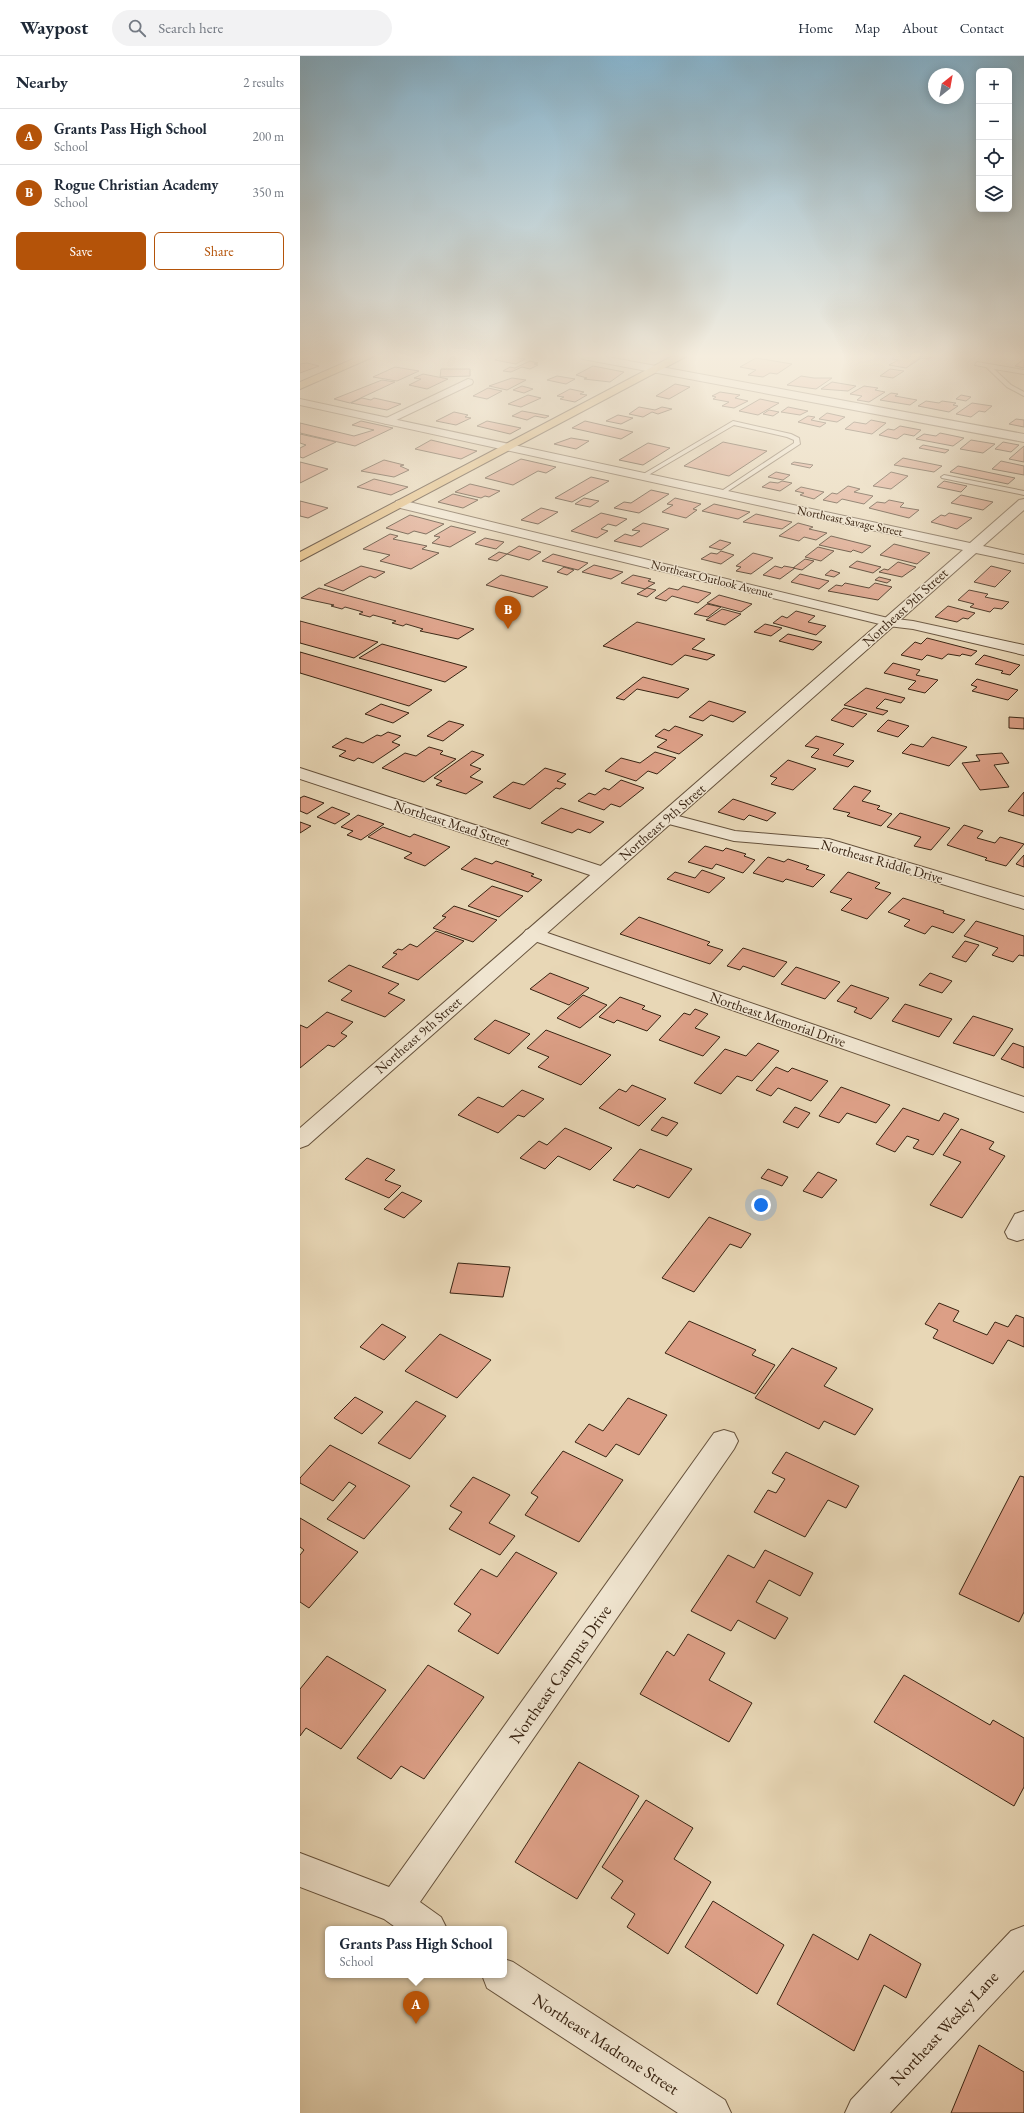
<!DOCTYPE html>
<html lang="en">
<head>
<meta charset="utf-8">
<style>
	:root { --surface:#fff; --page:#f2f2f3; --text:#1f2937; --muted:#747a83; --line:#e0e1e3; --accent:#b45309 }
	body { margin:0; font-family:"EB Garamond",serif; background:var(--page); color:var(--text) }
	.controls { position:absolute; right:12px; top:12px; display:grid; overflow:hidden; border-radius:6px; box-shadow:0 2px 10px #0003 }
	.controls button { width:36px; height:36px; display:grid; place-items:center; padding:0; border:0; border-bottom:1px solid var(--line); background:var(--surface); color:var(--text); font:20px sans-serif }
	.compass { position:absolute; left:628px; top:12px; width:36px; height:36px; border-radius:50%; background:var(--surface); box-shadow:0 2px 10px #0003; rotate:31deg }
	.you { position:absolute; left:461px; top:1149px; width:14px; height:14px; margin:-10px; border:3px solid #fff; border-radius:50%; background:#1a73e8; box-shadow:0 0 0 6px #1a73e833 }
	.badge { display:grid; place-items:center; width:26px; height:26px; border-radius:50%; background:var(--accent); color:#fff; font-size:13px; font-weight:700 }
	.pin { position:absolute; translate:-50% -33px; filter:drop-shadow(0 1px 2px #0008) }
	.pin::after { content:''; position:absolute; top:21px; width:14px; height:12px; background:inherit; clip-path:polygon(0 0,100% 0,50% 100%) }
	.popup { position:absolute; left:25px; top:1870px; width:182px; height:52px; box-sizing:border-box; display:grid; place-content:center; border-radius:6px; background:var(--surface); filter:drop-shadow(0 1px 3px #0005); font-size:13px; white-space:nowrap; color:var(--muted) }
	.popup b { font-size:15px; color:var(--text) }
	.popup::after { content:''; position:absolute; left:50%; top:100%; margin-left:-8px; border:8px solid transparent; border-top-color:var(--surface) }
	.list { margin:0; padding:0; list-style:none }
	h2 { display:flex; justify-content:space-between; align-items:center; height:52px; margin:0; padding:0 16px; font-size:17px }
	h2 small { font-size:13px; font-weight:400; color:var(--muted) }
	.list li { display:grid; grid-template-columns:26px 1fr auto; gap:12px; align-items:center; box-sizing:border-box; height:56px; padding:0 16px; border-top:1px solid var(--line) }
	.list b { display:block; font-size:15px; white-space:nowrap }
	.list p { margin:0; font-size:13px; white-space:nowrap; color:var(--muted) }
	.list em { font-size:13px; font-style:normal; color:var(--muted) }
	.actions { display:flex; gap:8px; padding:12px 16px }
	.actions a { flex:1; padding:9px 0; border:1px solid var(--accent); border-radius:6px; text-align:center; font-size:14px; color:var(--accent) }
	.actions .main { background:var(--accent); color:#fff }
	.icon { flex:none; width:22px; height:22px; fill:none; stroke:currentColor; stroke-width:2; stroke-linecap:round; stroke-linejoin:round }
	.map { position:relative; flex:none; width:724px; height:2057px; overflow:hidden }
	header { display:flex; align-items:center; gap:24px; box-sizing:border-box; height:56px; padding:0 20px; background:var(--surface); border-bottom:1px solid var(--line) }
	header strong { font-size:19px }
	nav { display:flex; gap:22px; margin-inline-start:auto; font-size:14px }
	.search { width:280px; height:36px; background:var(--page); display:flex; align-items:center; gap:10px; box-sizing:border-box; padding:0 14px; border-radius:22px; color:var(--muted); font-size:15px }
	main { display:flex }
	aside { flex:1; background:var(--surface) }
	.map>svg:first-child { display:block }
</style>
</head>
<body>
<header>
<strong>Waypost</strong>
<div class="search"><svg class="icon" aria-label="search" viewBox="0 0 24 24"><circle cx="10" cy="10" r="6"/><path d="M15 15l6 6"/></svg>Search here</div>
<nav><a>Home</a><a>Map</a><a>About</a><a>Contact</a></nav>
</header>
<main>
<aside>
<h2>Nearby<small>2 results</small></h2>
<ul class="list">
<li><span class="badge">A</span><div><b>Grants Pass High School</b><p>School</p></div><em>200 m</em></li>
<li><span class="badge">B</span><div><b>Rogue Christian Academy</b><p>School</p></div><em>350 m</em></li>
</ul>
<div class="actions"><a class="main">Save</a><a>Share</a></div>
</aside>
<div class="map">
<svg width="724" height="2057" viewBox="0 0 724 2057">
	<rect width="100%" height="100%" fill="#e8d7b6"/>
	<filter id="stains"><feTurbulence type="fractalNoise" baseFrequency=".005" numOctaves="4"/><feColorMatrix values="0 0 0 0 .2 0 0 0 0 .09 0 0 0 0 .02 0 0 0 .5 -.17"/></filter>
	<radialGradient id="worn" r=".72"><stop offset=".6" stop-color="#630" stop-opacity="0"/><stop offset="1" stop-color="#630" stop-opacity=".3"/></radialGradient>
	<!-- building -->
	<path fill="#dc9f86" stroke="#3a2513" d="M202,300H210L225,303L216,308L195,304Z
		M595,300H633L629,303L621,302L606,312L589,309L598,304L592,303Z
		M456,302L492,308L477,318L470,317L463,321L448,319L456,314L440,311Z
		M724,303V312L715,310Z
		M230,305L238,307L234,308L238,309L230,313L222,311L211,316L203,315L210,311L215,312Z
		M7,307L19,310L0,317V308Z
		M293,310L324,316L310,326L284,323L287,322L276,319Z
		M95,311L119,315L97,325L73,321Z
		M141,313H170V320L140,321Z
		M590,313L604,315L593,322L580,320Z
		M123,318L148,323L127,333L109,329L121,323L114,322Z
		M257,320L275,323L266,328L247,324Z
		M501,320L514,322H532L516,333L487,329Z
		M212,322L226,324L207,334L189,330Z
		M82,324L95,326L50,347L34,343Z
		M532,326L556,330L548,335L521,333Z
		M375,328L390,331L369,343L356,340Z
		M222,330L233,333L224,337L213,334Z
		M564,330L578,332L575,334L585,336L569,346L557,344L562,340L550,338Z
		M188,332L202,335L187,343L173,340Z
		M270,333L284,336L280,338L287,339L275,346L260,343L264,341L257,340Z
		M420,336L440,339L435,342L448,345L434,352L422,350L429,346L413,343L416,341L412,340Z
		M591,337L598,338L595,340L617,344L610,349L580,344Z
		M228,339L241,342L221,351L208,348Z
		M661,339L671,341L666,345L656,343Z
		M62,342L71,344L74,342L101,348L87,354L51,347Z
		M460,343L479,347L458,359L439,355Z
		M626,345L639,347L642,345L656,347L653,349L658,350L649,356L618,350Z
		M672,347L692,350L685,356L679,355L671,361L656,358Z
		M339,351L355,354L362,351L372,353L358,358L352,356L343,361L329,358Z
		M488,351L508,355L500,359L481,356Z
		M469,354L479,356L473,360L463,358Z
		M222,355L249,360L245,362L235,360L227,364L212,360Z
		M154,356L168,359L165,361L171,362L156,369L136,365Z
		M527,357L545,361L537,366L519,363Z
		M318,359L333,362L321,368L306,365Z
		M508,360L515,361L511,364L526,367L520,371L498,366Z
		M716,363L724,364V371L709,368Z
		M571,364L586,367L572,378L545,373L554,366L566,368Z
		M61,365L93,372L55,390L0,377V367L54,380L74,374L52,369Z
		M187,365L221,372L210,378L177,370Z
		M285,365L333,376L321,383L272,372Z
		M600,370L621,374L614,380L604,378L597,383L579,379L588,373L594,374Z
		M640,377L664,382L653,390L616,383L624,378L636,380Z
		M0,378L36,386L3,402L0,401V392L6,389L0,387Z
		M271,382L289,385L276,393L254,388Z
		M131,384L177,395L161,403L115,393Z
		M671,384L695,388L683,397L660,393Z
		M423,386L467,395L429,420L384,410Z
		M703,386L719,389L711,396L695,393Z
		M348,387L370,392L343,409L319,404Z
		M623,389L649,394L645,397L619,392Z
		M724,390V406L709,403Z
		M603,402L642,410L634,416L594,409Z
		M221,403L256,411L246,417L238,415L213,429L185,422Z
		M84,404L104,409L100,410L109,414L94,421L61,415Z
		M701,405L724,410V419L692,413Z
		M0,406L28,413L0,427Z
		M494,406L513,409L510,412L491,408Z
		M658,410L715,422L708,428L650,416Z
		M476,416L490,419L483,424L468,421Z
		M591,416L608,420L591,433L573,430Z
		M291,421L309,425L272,446L255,442Z
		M74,423L108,431L91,439L57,431Z
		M482,425L492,427L480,435L462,431L470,426L478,427Z
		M644,425L667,430L661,436L637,431Z
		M170,428L200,435L189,441L185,440L181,442L155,436Z
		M548,430L560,433L554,436L573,440L564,448L542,443L537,447L523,444L532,437L537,438Z
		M501,431L524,436L514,443L500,439L504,437L495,435Z
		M351,434L369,438L339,457L314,452L324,446L331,447Z
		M153,438L178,444L163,452L138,446Z
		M661,439L693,446L683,454L651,447Z
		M284,442L299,445L290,451L275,448Z
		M375,442L401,448L393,453L397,454L386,462L362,456L373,449L367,448Z
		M589,444L604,447L600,451L619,454L609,462L569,452L577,446L585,447Z
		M0,445L28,452L8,462L0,460Z
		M414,448L450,456L438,463L402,455Z
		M241,452L258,456L238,468L221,464Z
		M301,457L327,463L316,470L308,468L301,473L308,475L297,482L271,475Z
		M649,457L672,462L657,473L631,466L641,459L645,460Z
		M456,458L492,466L482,473L443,466Z
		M110,459L144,468L126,478L114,475L108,478L86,472Z
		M343,467L369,473L341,491L314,485L325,478L332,480L340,475L332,474Z
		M498,467L513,471L509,473L527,477L516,484L504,481L499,485L479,480Z
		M151,470L176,476L150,491L132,487L140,481L134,480Z
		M90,478L98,480L93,483L127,490L122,493L139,497L111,513L80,505L90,499L63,493Z
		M531,480L571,490L562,497L553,494L551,496L519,489Z
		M185,482L204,486L196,493L175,488Z
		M420,484L431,487L421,494L409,491Z
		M594,488L630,497L617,508L580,499Z
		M219,490L241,496L229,504L207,498Z
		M518,491L534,495L521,505L505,501Z
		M421,495L434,499L421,508L401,503L411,497L417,498Z
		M199,496L207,498L197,505L188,503Z
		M453,497L473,502L451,518L436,515L441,511L436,510Z
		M253,498L288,507L278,514L242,505Z
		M505,503L514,505L502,514L493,512Z
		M557,505L581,511L573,517L549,511Z
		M598,506L616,511L602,521L579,516L584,513L588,514Z
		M294,509L323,516L311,523L282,516Z
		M61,510L85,516L75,522L70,520L43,535L24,529Z
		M475,510L482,512L484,510L495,512L480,523L463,519Z
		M691,510L711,515L695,531L674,526Z
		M264,511L274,514L267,519L257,516Z
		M531,514L540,517L534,521L525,519Z
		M500,518L529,525L519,533L491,526Z
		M201,519L248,531L233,541L186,529Z
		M333,519L351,523L348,525L355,527L345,533L321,527Z
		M579,521L591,524L587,527L575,524Z
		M545,527L569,532L575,527L592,531L578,544L528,535L536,529L542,530Z
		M383,530L411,537L398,547L372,540L366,545L355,542L369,532L378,534Z
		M19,532L174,573L158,583L120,575L123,573L106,568L103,570L92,567L96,565L73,559L70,561L59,558L63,556L45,551L42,553L31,550L34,549L1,542Z
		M347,532L356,534L347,541L337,538Z
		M669,534L688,538L685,541L709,546L702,553L694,552L690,556L670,551L674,548L658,544Z
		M419,539L452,548L441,556L407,547Z
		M407,548L421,551L408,561L394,558Z
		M648,550L675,557L668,563L663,562L657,566L635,561Z
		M422,553L441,558L425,569L406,564Z
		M496,555L515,560L508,566L526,570L516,579L473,567L482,560L487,562Z
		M0,565L78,586L54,602L0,587Z
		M337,566L405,583L392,593L415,599L407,604L385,599L372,609L303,590Z
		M465,568L482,572L471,580L454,576Z
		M488,578L522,586L513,594L479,585Z
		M627,582L677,595L671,600L662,598L660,600L648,598L642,603L627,599L622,604L601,599L615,586L621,588Z
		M82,588L167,611L145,626L59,602Z
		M0,596L132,634L109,650L0,617Z
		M684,599L720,609L710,619L701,617L703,615L675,608Z
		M593,607L620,614L616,619L638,624L625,637L608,633L616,625L584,617Z
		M343,621L389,633L378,642L337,633L324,644L316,642Z
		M677,623L718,634L708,644L672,635L677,631L671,629Z
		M566,632L605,642L601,647L585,643L576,652L588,655L583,659L544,649Z
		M409,645L446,656L433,666L411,659L403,665L389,661Z
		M81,648L109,657L93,667L65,658Z
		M544,652L567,658L553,671L531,664Z
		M709,661L724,662V673L709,672Z
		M588,664L609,670L598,681L577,675Z
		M149,665L164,669L143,685L127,680Z
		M375,670L403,679L379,698L357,691L367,684L355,680L364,673L369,675Z
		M88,676L101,680L92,686L100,689L73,707L58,702L54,705L39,700L46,695L32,691L46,682L63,687L77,679L81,680Z
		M516,680L544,688L533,699L554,705L548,711L511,701L519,693L505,690Z
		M632,681L667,691L649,710L602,697L611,688L623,691Z
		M129,691L143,695L140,698L156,703L124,726L82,712L105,697L116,700Z
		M172,695L184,699L170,709L181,713L170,721L183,726L166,738L136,729L142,725L134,722Z
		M355,696L376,702L357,718L348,715L336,725L305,715L321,702L340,707Z
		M702,697L709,707L694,709L709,731L680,734L662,707L680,705L676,699Z
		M488,704L516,713L493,734L471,728L477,722L470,720Z
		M245,712L266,718L257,725L266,728L260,733L256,732L230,753L193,741L213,726L224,729Z
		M321,724L344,732L320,751L311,748L304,754L278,745L289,737L295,739L304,732L309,734Z
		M554,730L571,735L562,745L580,750L577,753L592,758L581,770L547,760L550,757L533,753Z
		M724,736V760L708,755Z
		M4,740L24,747L7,758L0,755V742Z
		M433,743L476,757L467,765L449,759L444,764L418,756Z
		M32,751L50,758L35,768L17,761Z
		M261,752L304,766L290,777L278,773L272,777L241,767Z
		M600,757L650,772L631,794L614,790L621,781L587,771Z
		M58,759L84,768L61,784L47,779L53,775L41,771Z
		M0,766L11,770L0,777Z
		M664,769L683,775L677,782L695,787L700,781L724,788L706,810L685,804L687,802L647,789Z
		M83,771L110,781L114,778L150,791L125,810L104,802L112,797L68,781Z
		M405,790L423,795L426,792L446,798L444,800L455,804L443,817L416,808L412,813L388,806Z
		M724,799V811L716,808Z
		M468,801L484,806L488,803L509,810L506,813L525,819L513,831L486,823L483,826L453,817Z
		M175,802L192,808L196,805L234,818L231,820L242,824L228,836L161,813Z
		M402,814L425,822L409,837L367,823L375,816L395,822Z
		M548,816L580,827L575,832L591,837L567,863L541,854L552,843L530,836Z
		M192,830L223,840L199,861L168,850Z
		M603,842L644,855L643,857L665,864L653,877L632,870L625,878L604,870L610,864L588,856Z
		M154,850L197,864L173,886L133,872L146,861L142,860Z
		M339,861L410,886L407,889L423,894L410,908L320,878Z
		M676,865L724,880V900L719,899L713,906L692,899L698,892L664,880Z
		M136,875L164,885L118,924L82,911L97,898L93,897L98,893L102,894L110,888L117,891Z
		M665,885L679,889L666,906L652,901Z
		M443,892L487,906L474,921L443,910L440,914L427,910Z
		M49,909L99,928L88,937L105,944L85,961L41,944L52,935L28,925Z
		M496,911L540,926L525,943L481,928Z
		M250,917L289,932L269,949L230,933Z
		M630,917L652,925L642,937L619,929Z
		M551,929L589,942L571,963L554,956L557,952L537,945Z
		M283,939L307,949L280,972L257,962Z
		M320,941L345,950L342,953L361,960L347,975L317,964L314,967L299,961Z
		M605,948L652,963L639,981L592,965Z
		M395,953L408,958L395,972L420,981L403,1000L359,984L384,957L390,959Z
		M27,956L53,966L41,977L47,980L34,991L28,989L0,1012V969L7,972Z
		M673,960L713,973L694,1000L653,987Z
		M195,964L230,978L209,998L174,983Z
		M246,974L311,999L281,1029L238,1011L249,1001L227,992Z
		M458,987L479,995L452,1025L437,1020L421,1038L394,1027L425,993L446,1000Z
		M713,987L724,991V1012L701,1003Z
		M476,1011L488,1016L492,1012L528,1025L511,1045L478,1032L471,1040L456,1034Z
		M332,1029L366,1043L339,1070L299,1052L319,1033L326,1036Z
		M541,1031L590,1049L576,1067L547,1057L539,1067L519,1060Z
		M222,1034L244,1043L224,1061L218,1059L198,1077L158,1059L178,1041L203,1051Z
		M495,1051L510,1057L498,1072L483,1066Z
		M603,1052L639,1065L644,1057L659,1063L633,1099L613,1092L619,1084L607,1080L595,1096L576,1088Z
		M362,1061L378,1067L367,1080L351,1074Z
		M265,1072L312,1092L290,1114L258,1100L245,1113L220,1102L239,1085L247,1089Z
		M661,1073L694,1086L689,1093L705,1100L662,1162L630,1149L661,1106L643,1099Z
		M340,1093L392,1113L369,1142L337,1129L334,1132L313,1124Z
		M67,1102L95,1114L85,1124L101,1130L89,1142L45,1123Z
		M468,1113L488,1121L482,1130L461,1122Z
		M518,1116L537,1124L522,1142L503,1135Z
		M102,1136L122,1145L104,1162L84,1153Z
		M409,1161L451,1178L441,1192L430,1188L394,1236L362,1222Z
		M158,1207L210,1211L203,1241L150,1237Z
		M639,1247L659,1255L653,1265L687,1279L695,1266L708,1271L716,1259L724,1262V1291L708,1284L693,1308L633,1282L638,1274L625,1268Z
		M389,1265L456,1294L452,1299L475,1309L455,1338L365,1297Z
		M82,1268L106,1281L84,1304L60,1291Z
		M140,1278L191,1304L157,1342L105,1315Z
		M492,1292L537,1312L524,1330L573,1353L555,1379L524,1365L519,1373L455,1342Z
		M55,1341L83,1356L62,1378L34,1362Z
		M328,1342L367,1359L339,1399L316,1388L306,1401L275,1386L289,1368L303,1375Z
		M116,1345L146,1360L110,1403L78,1387Z
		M30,1389L110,1430L64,1483L27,1463L56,1430L49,1426L33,1445L0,1427V1422Z
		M263,1395L323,1424L279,1486L225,1459L238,1441L231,1437Z
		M486,1396L559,1430L546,1452L528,1444L505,1481L454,1456L468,1434L476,1437L485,1423L472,1417Z
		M720,1420L724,1421V1556L719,1566L659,1538Z
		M173,1421L210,1439L189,1467L215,1480L200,1499L149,1473L162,1456L150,1450Z
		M0,1462L58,1496L9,1552L0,1546V1499L4,1494L0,1491Z
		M465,1494L513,1517L500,1540L469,1524L456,1546L488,1562L475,1583L438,1564L431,1575L391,1555L428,1499L454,1512Z
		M216,1496L257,1517L198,1598L158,1575L171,1558L154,1548L181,1513L197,1521Z
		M388,1578L425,1597L409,1624L452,1647L429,1686L340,1638L367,1595L374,1600Z
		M27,1600L86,1634L41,1693L6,1672L0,1680V1633Z
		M128,1609L184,1641L124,1723L101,1710L91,1723L57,1702Z
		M604,1619L690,1669L693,1664L724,1682V1731L714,1750L574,1666Z
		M279,1706L339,1740L277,1843L215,1806Z
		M346,1744L393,1772L374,1803L411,1826L368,1898L327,1871L335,1858L311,1842L323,1825L302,1811Z
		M413,1845L484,1889L457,1938L385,1891Z
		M513,1878L558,1904L570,1878L621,1908L606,1942L584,1929L554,1995L477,1948Z
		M679,1989L724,2016V2057H651Z"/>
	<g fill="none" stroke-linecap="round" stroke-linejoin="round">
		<defs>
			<path id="service" d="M677,306L724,314V318L694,313L711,329L724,336V340L707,331L686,311L675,309Z
				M433,365L491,378L499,382L500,388L422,439L419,437L420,436L494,387V384L487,381L434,369L345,421L340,420Z
				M644,419L724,435V439L642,422L641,421Z"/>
			<path id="minor" d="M278,300H302L724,378V386L283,303Z
				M168,323L172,324L173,326L172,328L90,367L86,368L80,365Z
				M101,444L588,562L613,565L724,589V599L613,573L588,570L96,451L95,448L96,445Z
				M0,712L310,813L312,817L310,821L303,823L296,821L0,723Z
				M367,757L435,775L529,783L724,841V853L527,793L434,785L361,766L358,762L361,758Z
				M233,872L724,1041V1056L226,882L223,878L226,874Z
				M724,1155V1183L717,1185L708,1182L705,1176L715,1158Z
				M424,1374L434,1377L438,1385L434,1393L120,1846L141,1861L147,1873H98L84,1863L0,1831V1797L89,1831L414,1377Z
				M724,1870V1914L590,2057H545L551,2044L711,1875Z
				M204,1903L213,1906L425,2044L431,2057H378L187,1932L182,1919H204Z"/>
			<path id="tertiary" d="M0,343L670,487L719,444L724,443V454L683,490L724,499V507L676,497L8,1089L0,1092V1072L663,494L0,349Z"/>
			<path id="trunk" d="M60,300H75L0,333V326Z
				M373,300H387L0,505V496Z"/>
		</defs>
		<!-- service casing -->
		<use href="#service" stroke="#66523c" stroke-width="2"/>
		<!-- minor casing -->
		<use href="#minor" stroke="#66523c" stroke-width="2"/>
		<!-- tertiary casing -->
		<use href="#tertiary" stroke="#66523c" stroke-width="2"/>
		<!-- trunk casing -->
		<use href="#trunk" stroke="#3a2513" stroke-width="2"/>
		<!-- service -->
		<use href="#service" fill="#f0e5d0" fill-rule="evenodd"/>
		<!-- minor -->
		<use href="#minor" fill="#f0e5d0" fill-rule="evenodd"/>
		<!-- tertiary -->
		<use href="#tertiary" fill="#f0e5d0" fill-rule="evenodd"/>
		<!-- trunk -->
		<use href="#trunk" fill="#e4bc7b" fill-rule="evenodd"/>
	</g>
	<!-- sky -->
	<linearGradient id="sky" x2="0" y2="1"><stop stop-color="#87b6d1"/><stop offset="0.51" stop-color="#f5edde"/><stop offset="1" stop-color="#f5edde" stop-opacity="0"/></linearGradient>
	<rect width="724" height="588" fill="url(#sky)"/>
	<g text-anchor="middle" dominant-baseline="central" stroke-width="3" stroke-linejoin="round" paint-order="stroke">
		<!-- far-street labels -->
		<g font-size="12" fill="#3a2513" stroke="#f0e5d0">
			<text transform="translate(550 465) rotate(12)">Northeast Savage Street</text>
			<text transform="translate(412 523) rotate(14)">Northeast Outlook Avenue</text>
		</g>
		<!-- street labels -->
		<g font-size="14" fill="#3a2513" stroke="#f0e5d0">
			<text transform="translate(605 551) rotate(-42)">Northeast 9th Street</text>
			<text transform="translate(362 766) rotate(-41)">Northeast 9th Street</text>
			<text transform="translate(152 767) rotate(18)">Northeast Mead Street</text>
			<text transform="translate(582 805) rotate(16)">Northeast Riddle Drive</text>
			<text transform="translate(478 963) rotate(19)">Northeast Memorial Drive</text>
			<text transform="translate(118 979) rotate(-41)">Northeast 9th Street</text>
		</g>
		<!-- near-street labels -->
		<g font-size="17" fill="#3a2513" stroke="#f0e5d0">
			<text transform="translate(260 1618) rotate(-55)">Northeast Campus Drive</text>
			<text transform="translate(644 1972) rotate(-47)">Northeast Wesley Lane</text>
			<text transform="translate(306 1988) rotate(33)">Northeast Madrone Street</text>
		</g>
	</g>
	<rect width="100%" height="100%" filter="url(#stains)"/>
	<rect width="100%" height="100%" fill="url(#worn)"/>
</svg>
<div class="controls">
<button>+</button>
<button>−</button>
<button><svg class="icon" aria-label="locate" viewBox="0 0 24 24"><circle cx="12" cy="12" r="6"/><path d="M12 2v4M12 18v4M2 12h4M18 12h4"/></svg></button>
<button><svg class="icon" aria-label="layers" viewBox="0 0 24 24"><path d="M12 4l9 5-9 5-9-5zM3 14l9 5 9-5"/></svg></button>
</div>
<svg class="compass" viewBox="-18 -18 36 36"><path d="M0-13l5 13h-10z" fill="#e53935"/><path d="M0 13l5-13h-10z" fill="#747a83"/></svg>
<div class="you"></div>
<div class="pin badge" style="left:116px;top:1968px">A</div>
<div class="popup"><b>Grants Pass High School</b>School</div>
<div class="pin badge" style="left:208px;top:573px">B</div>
</div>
</main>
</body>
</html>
